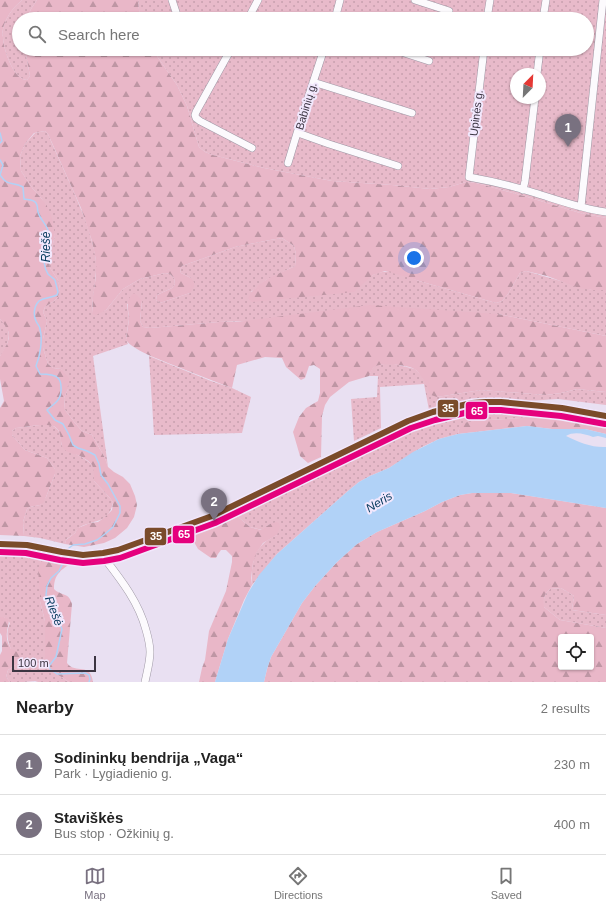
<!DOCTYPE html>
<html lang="en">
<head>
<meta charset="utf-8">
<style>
	:root { --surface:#fff; --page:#f2f2f2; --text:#222; --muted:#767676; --line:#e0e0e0; --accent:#797180 }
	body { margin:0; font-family:Helvetica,sans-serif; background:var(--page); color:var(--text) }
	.controls { position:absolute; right:12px; bottom:12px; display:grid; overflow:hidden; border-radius:4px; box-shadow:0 1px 3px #0004 }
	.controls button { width:36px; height:36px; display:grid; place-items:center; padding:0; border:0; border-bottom:1px solid var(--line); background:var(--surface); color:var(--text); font:20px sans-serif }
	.compass { position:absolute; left:510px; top:68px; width:36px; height:36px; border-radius:50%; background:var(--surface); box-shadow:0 1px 3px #0004; rotate:24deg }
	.scale { position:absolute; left:12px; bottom:10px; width:84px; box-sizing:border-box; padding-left:4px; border:2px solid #3c3542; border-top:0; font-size:11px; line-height:14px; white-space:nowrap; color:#3c3542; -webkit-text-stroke:3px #f2e8fd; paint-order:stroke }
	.you { position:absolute; left:414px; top:258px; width:14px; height:14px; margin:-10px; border:3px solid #fff; border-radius:50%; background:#1a73e8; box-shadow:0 0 0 6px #1a73e833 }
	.badge { display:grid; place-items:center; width:26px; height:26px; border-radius:50%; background:var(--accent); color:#fff; font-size:13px; font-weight:700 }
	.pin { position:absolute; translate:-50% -33px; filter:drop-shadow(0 1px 2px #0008) }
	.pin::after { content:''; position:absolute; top:21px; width:14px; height:12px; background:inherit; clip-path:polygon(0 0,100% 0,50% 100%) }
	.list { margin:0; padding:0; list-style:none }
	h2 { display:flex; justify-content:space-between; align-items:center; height:52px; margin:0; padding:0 16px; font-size:17px }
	h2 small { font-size:13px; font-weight:400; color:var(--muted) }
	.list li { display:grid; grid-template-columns:26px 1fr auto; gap:12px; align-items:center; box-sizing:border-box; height:60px; padding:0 16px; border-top:1px solid var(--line) }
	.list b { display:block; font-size:15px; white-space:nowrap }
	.list p { margin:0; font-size:13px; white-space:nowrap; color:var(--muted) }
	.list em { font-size:13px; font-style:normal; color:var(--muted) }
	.icon { flex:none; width:22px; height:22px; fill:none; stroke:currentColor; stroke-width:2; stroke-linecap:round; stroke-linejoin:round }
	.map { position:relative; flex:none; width:606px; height:682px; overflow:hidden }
	.search { position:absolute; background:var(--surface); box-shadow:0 1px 3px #0004; left:12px; right:12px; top:12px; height:44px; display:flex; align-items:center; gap:10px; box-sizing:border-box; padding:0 14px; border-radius:22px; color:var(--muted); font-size:15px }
	.sheet { height:172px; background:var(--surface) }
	nav { display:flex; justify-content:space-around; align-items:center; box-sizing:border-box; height:56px; border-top:1px solid var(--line); background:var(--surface); font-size:11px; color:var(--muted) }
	nav a { display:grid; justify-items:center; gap:2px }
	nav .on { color:var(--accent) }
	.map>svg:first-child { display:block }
</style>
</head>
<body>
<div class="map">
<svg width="606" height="682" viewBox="0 0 606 682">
	<defs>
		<pattern id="green-dots" width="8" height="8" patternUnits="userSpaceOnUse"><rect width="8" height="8" fill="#e8baca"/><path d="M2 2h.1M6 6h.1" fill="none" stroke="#c8a0af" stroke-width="1.8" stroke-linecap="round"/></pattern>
		<pattern id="forest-firs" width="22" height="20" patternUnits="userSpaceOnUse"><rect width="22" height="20" fill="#e9b7c8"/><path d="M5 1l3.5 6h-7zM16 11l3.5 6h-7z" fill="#be96a4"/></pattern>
	</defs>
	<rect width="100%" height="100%" fill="#e9e0f2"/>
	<!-- green -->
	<path fill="url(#green-dots)" fill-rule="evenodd" d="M22,0H37L31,9L27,19H19V49H25L30,76L27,80C25,80 23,79 21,78C12,73 3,48 3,37C2,33 3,28 4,25C8,14 14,7 22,0Z
		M138,0H606V218L580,213L524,196L476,183L466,182L449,187L430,189L392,185L332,181L264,168L213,155L205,152L199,147L187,106L177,85L152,49H587V19H140ZM516,74H540V98H516Z
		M45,131L48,134C61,165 77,196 88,228C91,239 95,250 96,261C97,279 92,296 92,314L106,310L123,289L140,279L165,273L170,274L174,278L175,284L172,288L157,295L156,300L160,303L190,293L191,278L181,273L180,270L182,266L235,247L270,240L282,238L294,246L296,254L295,266L266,280L251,292H353C358,288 368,277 373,275C387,267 406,276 419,281L496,303L502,301L508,294L520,273L526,271L592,290H606V336L498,314L219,322L150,328L143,327L140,321L142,301L127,304L129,319L126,339L128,344L93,356L108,467L105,458L92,435L82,431L75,423L65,410L64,398L68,389L61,369L53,368L48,364L43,348V339L47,321L43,312L45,307L54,301L58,297L60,289L58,280L50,268L49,258L55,236L42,199L33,189L21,171L20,156L25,144L35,133Z
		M0,319C2,322 5,324 7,327C12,337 6,348 0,356Z
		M149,356L211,381L232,388L251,397L242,433L154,435Z
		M384,364H394L415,369L421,375L425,382L437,397L481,390L546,395L561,393L577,389L606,392V405L558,399L528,401L459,403L429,410L424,384L380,387L381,428L354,441L351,399L377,397L378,376H369C372,367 374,365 384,364Z
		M475,406H514L553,411L536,415L521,418L474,421L459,429L458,434L439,439L422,447L389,468L370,476L359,482L348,491L277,554L268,565L252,585C251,571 252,553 264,543C267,540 273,537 277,535L270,524L262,530L250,527L237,516L231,514L282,487L413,422C433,415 454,409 475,406Z
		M48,424C61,428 60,434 62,446C68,450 89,460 92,465C95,469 94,476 94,481L109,497L113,502C109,524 95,519 80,527C77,529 76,532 74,534C71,536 69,537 66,540L65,544L40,538L24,536L23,522L27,509L30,507L40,505L46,497L55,474V469L47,458L25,450L12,435V431L16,428Z
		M22,548L58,553L40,594V601L45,621V643L49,669L69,682H38L35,681L24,682H10L6,677L8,670L17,664C12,650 3,638 10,623L4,617H0V553H19Z
		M561,588L574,596L572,610L606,615V628L560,620L544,607C544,598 543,596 550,589Z"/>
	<!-- forest -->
	<path fill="url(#forest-firs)" fill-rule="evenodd" d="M0,0H22C14,7 8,14 4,25C3,28 2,33 3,37C3,48 12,73 21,78C23,79 25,80 27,80L30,76L25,49H152L177,85L187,106L199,147L205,152L213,155L264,168L332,181L392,185L430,189L449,187L466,182L476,183L524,196L580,213L606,218V290H592L579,288L547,276L526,271L520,273L508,294L502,301L496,303L419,281L407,277L385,271L373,275L354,292L252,302L248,298C257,280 279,274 295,266L296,254L294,246L282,238L270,240L235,247L182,266L180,270L181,273L191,278L194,282V287L190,293L160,303L156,300L157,295L172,288L175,284L174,278L170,274L165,273L140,279L123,289L106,310L96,315L92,314L93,296L96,276V260L92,241L81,208L48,134L45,131L34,133L25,144L20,156L21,171L33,189L42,199L48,208L52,218L55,236L49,258L50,268L58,280L60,289L58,297L54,301L45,307L43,312L47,321L43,339V348L48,364L53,368L61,369L69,378L68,389L64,398L65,410L75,423L82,431L92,435L105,458L108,467L114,472L123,477L130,484L135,496L137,505L134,517L127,528L115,538L104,543L84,547L65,544L66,540L75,533L78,528L90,523L98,522L105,517L112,510L113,502L109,497L94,481C94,476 94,469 92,465C90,461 79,455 74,454C71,453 67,452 65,450C58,444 64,430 53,426C45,423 25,427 16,428L12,431V435L25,450L47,458L55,469V474L46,497L43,503L40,505L30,507L27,509L23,522L24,536L0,535V408L4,401L0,379V356L7,344L9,338V333L7,328L0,319Z
		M37,0H138L140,19H27L31,9Z
		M134,293L138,296L142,301L140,321L143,327L150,328L219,322H236L370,305L498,314L606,336V392L577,389L561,393L546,395L481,390L437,397L431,395C427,387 423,377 416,370C411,365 383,362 376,366C372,368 371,372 369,376L349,382L330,397L325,405L322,416L321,457L308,463L300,456L293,432L299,417L306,408L318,401L320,393V369L314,365L309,366L305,378L301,380L286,367L282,358L265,357L237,365L232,388C215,382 199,375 183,369C169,363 133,351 126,340C127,333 128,326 129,320C129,309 124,301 134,293Z
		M553,411L606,419V434L585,429H552L527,426L458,434L459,429L463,423L474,421L521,418L536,415Z
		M485,492L511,493L606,508V615L572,610L574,596L561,588L550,589C543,596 544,598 544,607L560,620L606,628V682H264L267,669L271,657L302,603L315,586L337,562L357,544L377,532L425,511L442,502L460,495L472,493ZM561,637H591V667H561Z
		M231,514L237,516L250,527L261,530L270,524L276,522L279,523L280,527L277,535L263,543L257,552L253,563L251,578L252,585L244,600L228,639L215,682H199L202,668L205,660L209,631L226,591L232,562V556L226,550H221L218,554L216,558H211L198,549L194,542L192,541L186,540L181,533L216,523Z
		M58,553L77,556L76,560C63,569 54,572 54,589C61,596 69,592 72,604L67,663C76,675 90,661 93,682H69L49,669L45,666V621L40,601V594L38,569L41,562L45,559L50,556Z
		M0,617H4L8,619C10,624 7,627 7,632C6,639 8,644 11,649L18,652L20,658L17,664L8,670L6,677L10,682H19H0V655L2,651V636L0,633Z"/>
	<!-- water -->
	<path fill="#b1d2f7" d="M527,426L552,429H585L606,434V438L598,436L593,437C585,434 574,431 566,436C578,442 593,448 606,447V508L511,493H472L460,495L442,502L425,511L377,532L357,544L337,562L315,586L302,603L271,657L267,669L264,682H215L228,639L248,593L259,575L277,554L348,491L359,482L370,476L389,468L413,452L439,439L458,434Z"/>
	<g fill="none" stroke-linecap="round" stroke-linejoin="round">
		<!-- stream -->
		<path stroke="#b1d2f7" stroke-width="1.5" d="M0,133L2,141L0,143
			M0,160L3,165L0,175C8,187 12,181 23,187L24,199C28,200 33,199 36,203C38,206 37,208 38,212C40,220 48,225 49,234C49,240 46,246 45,252C43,258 44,268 48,274C50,276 53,278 55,280L58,292L57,295C51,298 45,297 39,301C34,306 33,315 36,321C37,324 40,326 40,329C43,340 40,356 36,366L40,374C45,374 54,374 58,378C60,380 61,384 61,387C62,400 56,402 47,410L55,420L63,424L69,435L73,445L78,448L87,451L95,455L99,464L101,475L108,484L120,506V513L113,527L105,534L97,540L85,544L73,545L69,548
			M65,557L63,563L59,571L51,578L47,586L46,595L62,629L56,657L49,666L50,669L57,674L85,673L89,675L90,679L89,682"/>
		<defs>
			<path id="minor" d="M172,0L177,15L179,19
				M415,0L449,11
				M248,19L258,0
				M335,19L340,0
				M487,19L490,0
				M543,19L546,0
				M231,49L196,112L195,115L196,118L200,121L252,148
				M392,49L429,61
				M484,49L469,177C491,181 513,186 535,193C558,200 582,209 606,212
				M537,74L540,49
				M313,82L412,113
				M298,133L329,144L398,166
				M288,163L304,110L324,49
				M523,190L525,181L535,98
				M581,207L603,0
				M0,544L27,545L62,552L83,555L103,553L118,550L212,516L306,471L408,421L433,412L472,403L486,402H501L562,408L606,416
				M103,553L105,559C122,581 139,603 146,630C148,637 150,644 150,652C150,662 147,672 145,682"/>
		</defs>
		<!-- minor casing -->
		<use href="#minor" stroke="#9f98a6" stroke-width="8"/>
		<!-- minor -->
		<use href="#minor" stroke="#fcfafd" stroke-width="7"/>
		<defs>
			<path id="bus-1" d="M0,544L27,545L62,552L83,555L103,553L118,550L212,516L408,421L433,412L472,403L486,402H501L562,408L606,416"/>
			<path id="bus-2" d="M0,552L26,553L60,560L83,563L104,561L120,558L215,523L411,428L435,420L473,411L486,410H501L561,416L605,424"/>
		</defs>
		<!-- bus-1 casing -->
		<use href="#bus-1" stroke="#f2e8fd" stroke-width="9"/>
		<!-- bus-2 casing -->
		<use href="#bus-2" stroke="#f2e8fd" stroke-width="9"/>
		<!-- bus-1 -->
		<use href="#bus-1" stroke="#7a4b2a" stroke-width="6"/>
		<!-- bus-2 -->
		<use href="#bus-2" stroke="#e5007d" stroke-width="6"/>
	</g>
	<g text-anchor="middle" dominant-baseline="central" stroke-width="4" stroke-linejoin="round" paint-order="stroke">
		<!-- street labels -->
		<g font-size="11" fill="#3c3542" stroke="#f2e8fd">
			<text transform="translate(306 106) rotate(-73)">Babinių g.</text>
			<text transform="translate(476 113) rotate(-83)">Upinės g.</text>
		</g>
		<!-- water labels -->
		<g font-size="12" font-style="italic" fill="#04385b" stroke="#f2e8fd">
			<text transform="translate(46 247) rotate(-90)">Riešė</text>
			<text transform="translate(379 502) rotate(-31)">Neris</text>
			<text transform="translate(54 611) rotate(69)">Riešė</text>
		</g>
	</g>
	<g stroke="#f2e8fd" stroke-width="1.5">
		<rect x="437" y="399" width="22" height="19" rx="4" fill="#7a4b2a"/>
		<rect x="465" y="401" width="23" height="19" rx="4" fill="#e5007d"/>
		<rect x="172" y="525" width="23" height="19" rx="4" fill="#e5007d"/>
		<rect x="144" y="527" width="23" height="19" rx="4" fill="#7a4b2a"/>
	</g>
	<g font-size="11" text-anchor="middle" font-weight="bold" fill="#fff">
		<text x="448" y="412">35</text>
		<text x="477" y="415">65</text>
		<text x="184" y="538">65</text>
		<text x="156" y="540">35</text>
	</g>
</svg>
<div class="controls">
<button><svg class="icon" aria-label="locate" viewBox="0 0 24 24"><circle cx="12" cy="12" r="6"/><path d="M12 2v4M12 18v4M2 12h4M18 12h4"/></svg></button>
</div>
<svg class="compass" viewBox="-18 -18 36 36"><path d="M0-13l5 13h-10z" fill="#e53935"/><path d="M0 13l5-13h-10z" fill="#767676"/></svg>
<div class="scale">100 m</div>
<div class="you"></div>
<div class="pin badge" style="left:568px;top:147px">1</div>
<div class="pin badge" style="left:214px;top:521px">2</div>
<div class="search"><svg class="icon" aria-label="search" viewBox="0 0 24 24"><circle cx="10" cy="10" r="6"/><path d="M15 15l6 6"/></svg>Search here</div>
</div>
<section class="sheet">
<h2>Nearby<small>2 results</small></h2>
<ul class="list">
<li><span class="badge">1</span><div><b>Sodininkų bendrija „Vaga“</b><p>Park · Lygiadienio g.</p></div><em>230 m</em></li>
<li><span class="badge">2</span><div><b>Staviškės</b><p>Bus stop · Ožkinių g.</p></div><em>400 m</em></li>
</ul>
</section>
<nav>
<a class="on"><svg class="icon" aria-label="map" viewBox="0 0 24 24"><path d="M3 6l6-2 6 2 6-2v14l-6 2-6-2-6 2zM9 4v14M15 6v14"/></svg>Map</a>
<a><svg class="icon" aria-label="directions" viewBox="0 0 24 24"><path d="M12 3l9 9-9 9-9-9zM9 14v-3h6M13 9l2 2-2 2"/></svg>Directions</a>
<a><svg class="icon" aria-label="saved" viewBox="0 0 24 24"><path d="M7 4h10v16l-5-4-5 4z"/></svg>Saved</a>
</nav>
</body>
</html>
